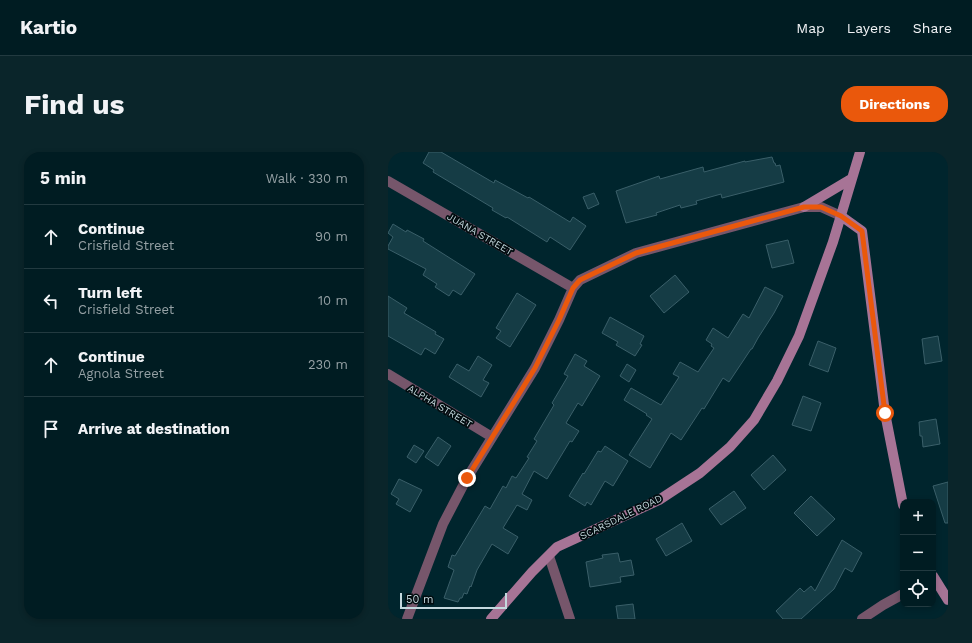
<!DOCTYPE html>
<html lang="en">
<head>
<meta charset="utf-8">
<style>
	:root { --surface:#001c22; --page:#0a252a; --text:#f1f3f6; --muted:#95a1a5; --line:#223a40; --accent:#ea580c }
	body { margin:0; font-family:"Work Sans",sans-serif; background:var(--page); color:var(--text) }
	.controls { position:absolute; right:12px; bottom:12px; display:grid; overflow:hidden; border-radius:8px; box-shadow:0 2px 6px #0003 }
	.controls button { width:36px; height:36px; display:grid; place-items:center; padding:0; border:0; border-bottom:1px solid var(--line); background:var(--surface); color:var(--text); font:20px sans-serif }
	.scale { position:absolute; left:12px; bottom:10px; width:107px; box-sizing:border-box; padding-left:4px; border:2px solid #c4d8de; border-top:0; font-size:11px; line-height:14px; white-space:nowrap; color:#c4d8de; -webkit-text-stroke:3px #010c0f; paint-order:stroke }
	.stop { position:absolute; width:12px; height:12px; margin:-9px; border:3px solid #ea580c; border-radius:50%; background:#fff }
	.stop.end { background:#ea580c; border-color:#fff; box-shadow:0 1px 4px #0008 }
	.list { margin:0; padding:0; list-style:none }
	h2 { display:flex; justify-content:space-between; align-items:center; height:52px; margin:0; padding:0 16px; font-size:17px }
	h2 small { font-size:13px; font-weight:400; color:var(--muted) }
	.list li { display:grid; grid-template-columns:26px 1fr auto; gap:12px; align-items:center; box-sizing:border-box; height:64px; padding:0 16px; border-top:1px solid var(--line) }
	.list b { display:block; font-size:15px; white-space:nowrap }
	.list p { margin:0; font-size:13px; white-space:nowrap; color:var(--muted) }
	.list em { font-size:13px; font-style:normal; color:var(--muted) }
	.icon { flex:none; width:22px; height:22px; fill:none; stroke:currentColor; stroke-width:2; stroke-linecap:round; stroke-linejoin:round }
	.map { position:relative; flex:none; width:560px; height:467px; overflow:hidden; border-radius:16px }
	header { display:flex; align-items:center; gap:24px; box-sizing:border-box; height:56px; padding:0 20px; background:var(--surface); border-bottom:1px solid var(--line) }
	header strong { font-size:19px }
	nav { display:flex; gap:22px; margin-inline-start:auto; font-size:14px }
	.intro { display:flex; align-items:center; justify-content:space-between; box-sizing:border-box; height:96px; padding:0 24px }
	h1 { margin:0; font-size:28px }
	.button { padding:10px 18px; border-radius:16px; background:var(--accent); color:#fff; font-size:14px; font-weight:700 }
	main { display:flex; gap:24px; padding:0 24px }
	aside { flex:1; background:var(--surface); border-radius:16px; box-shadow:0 2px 6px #0003 }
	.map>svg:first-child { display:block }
</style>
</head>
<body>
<header>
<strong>Kartio</strong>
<nav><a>Map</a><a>Layers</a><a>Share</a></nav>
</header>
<div class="intro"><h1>Find us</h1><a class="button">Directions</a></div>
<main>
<aside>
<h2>5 min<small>Walk · 330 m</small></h2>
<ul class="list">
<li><svg class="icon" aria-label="ahead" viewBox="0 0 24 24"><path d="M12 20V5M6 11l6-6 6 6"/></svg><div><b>Continue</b><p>Crisfield Street</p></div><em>90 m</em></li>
<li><svg class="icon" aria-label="left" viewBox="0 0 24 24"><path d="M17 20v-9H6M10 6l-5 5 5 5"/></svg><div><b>Turn left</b><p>Crisfield Street</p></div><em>10 m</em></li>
<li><svg class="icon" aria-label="ahead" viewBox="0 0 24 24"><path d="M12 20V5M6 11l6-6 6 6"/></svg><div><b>Continue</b><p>Agnola Street</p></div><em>230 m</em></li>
<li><svg class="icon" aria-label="arrive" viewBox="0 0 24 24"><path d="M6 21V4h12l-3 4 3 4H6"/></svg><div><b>Arrive at destination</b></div></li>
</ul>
</aside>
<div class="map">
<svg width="560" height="467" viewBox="0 0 560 467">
	<rect width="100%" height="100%" fill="#00252d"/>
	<!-- building -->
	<path fill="#153c45" stroke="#3a5f69" d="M41,0H53L106,31L107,28L140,46L141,45L182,70L185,65L198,74L182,98L162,85L159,90L119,65L118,66L104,58L105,56L45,20L46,18L35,11Z
		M384,5L386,11H387L388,14L392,13L396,30L334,46L333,42L308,49L309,52L293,56L292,53L268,61L269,63L238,71L228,39L271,24L272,27L315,15L316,20L357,9V10Z
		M206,41L211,52L200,57L195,45Z
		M5,72L18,80L19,78L36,87L35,89L87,122L73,143L65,138L61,144L47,135L49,132L35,123L38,117L0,97V94L5,85L0,81Z
		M400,88L406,111L384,116L378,93Z
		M287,123L301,140L276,161L262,144Z
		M377,135L395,144L386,161L370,186L364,197H363L341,230L335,226L316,257L314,256L293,288L283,281L262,316L241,303L264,267L258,263L259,262L236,248L243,236L273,253L291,225L285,222L292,210L310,220L326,196L323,194L324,192L318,188L325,176L340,186L355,162L361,166Z
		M129,141L148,153L122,195L108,186L113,179L108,176Z
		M0,144L19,156L16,161L48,180L47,182L56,187L47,202L37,196L33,203L0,184Z
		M222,165L256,184L252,192L254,193L247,204L228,193L230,190L214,181Z
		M550,184L554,209L537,212L534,187Z
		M430,189L448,196L440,220L421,213Z
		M187,202L199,209L196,214L212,224L194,254L190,251L178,271L191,279L184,290L182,289L159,327L146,319L134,342L144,348L139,358L129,353L115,376L130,385L120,402L104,392L89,418L83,435L82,434L79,442L76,441L74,446H72L70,450L56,446L66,418L60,415L64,403L67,404L97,354L102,357L115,334L118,336L124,324L128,326L141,306L139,305L149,289L146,287L166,253L164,251L180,224L176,222Z
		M90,204L104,213L95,228L101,231L93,245L61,225L69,212L81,219Z
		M239,212L248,218L241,230L232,224Z
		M415,244L433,251L423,279L404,273Z
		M548,267L552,292L535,295L534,284H532L531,270Z
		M50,285L63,294L50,314L37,305Z
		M26,293L36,299L28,311L19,305Z
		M217,294L240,309L225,334L217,329L203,353L199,350L197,354L181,344L195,321L196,322L210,299L213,300Z
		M385,303L398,318L376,338L363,323Z
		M11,327L34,338L22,360L8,352L11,347L3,342Z
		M560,330V371H557L545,334Z
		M346,339L358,356L333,373L321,357Z
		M423,344L447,367L429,384L406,361Z
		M294,371L304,389L278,404L268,387Z
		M454,388L474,401L464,420L457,416L446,437L413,467H395L388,459L412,436L416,440L423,434L427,439Z
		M230,401L232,410L243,408L246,423L232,425L233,430L202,435L198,410L215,406L214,403Z
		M245,452L247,467H230L228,454Z"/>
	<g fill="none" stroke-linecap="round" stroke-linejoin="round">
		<!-- street -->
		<path stroke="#76566b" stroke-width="10" d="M0,29L185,136
			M0,222L104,285
			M161,404L182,467
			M19,467L55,372L79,326L147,216L171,168L185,136L192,128L248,101L416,55H433L453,64
			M474,467L495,453L515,442"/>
		<!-- secondary -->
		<path stroke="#a77496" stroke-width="10" d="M416,55L463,27
			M453,64L474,79L497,261L515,353
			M545,424L560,448
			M103,467L144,420L169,395L271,348L312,321L342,295L366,268L389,229L411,184L445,90L472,0"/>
	</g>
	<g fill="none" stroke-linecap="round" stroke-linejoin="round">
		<!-- route -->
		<path stroke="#ea580c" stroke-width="5" d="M79,326L147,216L171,168L185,136L192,128L248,101L416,55H433L453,64L474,79L497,261"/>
	</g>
	<g text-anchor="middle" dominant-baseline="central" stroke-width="3.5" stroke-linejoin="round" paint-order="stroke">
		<!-- street labels -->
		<g font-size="10" fill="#c4d8de" stroke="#010c0f">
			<text transform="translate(92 82) rotate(30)">JUANA STREET</text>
			<text transform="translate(52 254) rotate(31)">ALPHA STREET</text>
			<text transform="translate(233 365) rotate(-26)">SCARSDALE ROAD</text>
		</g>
	</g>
</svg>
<div class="controls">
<button>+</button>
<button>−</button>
<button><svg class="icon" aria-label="locate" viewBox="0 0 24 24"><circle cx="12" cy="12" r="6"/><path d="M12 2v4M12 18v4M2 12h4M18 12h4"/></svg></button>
</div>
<div class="scale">50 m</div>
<div class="stop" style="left:497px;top:261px"></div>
<div class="stop end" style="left:79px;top:326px"></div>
</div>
</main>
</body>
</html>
